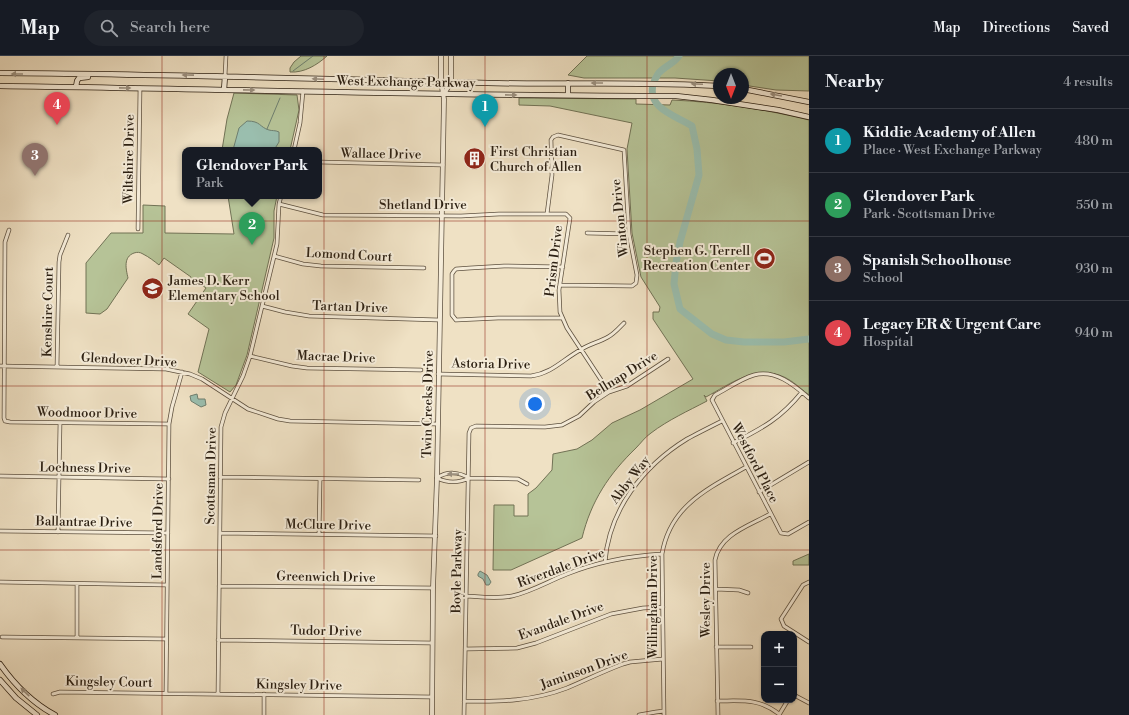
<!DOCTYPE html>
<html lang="en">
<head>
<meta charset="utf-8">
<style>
	:root { --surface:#171b24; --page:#20242c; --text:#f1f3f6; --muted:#9ea1a6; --line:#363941; --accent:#c59692 }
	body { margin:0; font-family:"Libre Bodoni",serif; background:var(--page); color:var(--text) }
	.controls { position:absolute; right:12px; bottom:12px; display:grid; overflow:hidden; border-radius:8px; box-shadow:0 1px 3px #0004 }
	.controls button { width:36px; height:36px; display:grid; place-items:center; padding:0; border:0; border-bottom:1px solid var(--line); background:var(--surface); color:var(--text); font:20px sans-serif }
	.compass { position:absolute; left:713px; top:12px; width:36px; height:36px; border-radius:50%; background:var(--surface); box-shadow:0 1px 3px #0004; rotate:180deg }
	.you { position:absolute; left:535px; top:348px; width:14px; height:14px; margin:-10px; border:3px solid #fff; border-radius:50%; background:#1a73e8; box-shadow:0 0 0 6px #1a73e833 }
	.badge { display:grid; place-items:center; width:26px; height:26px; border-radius:50%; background:var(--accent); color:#fff; font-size:13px; font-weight:700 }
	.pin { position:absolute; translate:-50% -33px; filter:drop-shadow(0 1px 2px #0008) }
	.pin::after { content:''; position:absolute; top:21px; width:14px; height:12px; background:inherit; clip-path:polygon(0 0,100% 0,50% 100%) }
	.popup { position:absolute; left:182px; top:91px; width:140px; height:52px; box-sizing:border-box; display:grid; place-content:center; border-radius:8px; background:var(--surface); filter:drop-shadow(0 1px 3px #0005); font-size:13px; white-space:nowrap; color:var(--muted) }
	.popup b { font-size:15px; color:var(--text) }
	.popup::after { content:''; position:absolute; left:50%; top:100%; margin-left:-8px; border:8px solid transparent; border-top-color:var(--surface) }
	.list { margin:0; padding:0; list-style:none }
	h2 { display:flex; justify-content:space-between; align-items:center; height:52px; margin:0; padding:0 16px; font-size:17px }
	h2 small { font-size:13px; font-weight:400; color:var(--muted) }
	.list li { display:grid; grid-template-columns:26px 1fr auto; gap:12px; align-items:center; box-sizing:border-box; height:64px; padding:0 16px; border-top:1px solid var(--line) }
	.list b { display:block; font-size:15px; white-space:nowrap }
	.list p { margin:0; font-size:13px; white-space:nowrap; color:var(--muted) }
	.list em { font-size:13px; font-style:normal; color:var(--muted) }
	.icon { flex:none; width:22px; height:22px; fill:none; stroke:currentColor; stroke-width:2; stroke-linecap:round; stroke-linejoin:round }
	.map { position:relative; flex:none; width:809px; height:659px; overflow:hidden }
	header { display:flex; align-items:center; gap:24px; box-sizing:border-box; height:56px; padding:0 20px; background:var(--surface); border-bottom:1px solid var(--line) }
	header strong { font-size:19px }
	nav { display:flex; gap:22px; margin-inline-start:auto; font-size:14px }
	.search { width:280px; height:36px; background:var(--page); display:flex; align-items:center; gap:10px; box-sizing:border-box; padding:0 14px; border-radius:22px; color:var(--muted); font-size:15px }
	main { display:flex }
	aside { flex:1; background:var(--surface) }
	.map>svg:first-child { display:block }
</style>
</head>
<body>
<header>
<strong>Map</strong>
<div class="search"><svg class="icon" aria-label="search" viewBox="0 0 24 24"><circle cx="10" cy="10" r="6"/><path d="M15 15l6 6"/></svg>Search here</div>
<nav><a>Map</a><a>Directions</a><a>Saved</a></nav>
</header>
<main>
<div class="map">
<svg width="809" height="659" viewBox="0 0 809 659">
	<rect width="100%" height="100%" fill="#efe1c4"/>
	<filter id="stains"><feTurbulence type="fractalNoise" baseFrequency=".005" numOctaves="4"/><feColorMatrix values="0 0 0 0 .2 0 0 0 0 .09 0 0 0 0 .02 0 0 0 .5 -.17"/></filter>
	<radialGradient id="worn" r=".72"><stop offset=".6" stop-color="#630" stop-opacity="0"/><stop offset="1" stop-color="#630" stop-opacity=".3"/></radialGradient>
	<!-- green -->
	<path fill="#b6c397" stroke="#717255" d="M301,0H327C317,9 304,17 290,16V12L294,6Z
		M587,0H809V35L776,34L743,29V18H719V25L675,22H584L568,19Z
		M234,37L297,39L299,54L290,94H222L227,63Z
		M519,42L636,43V48L670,49L672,44C718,46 764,53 809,64V339C801,333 793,325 784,321C756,308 730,328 706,341L704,339L707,345C688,355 668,364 651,377C645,381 641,387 636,392C609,418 591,445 582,482L511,514H493L494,449H514V460H528V438L536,432L552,414L553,398L577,393L592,384L612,367L640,354L693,323L653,263V256H659L660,251L641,221L632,177L627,93L632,67L550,50L519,49Z
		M228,140H277L274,155V182L247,299L236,329L230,336L198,316L209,273L188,258L206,232L196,225L192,230L187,227L191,221L164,202L159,209C154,205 149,201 143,198C140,196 137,196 134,197C123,201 126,213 128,222L107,253L100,258L86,257V207L111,177H143V149L165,150V177L234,178Z
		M809,498V509H793V505Z"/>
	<!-- water -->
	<path fill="#9abeae" stroke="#6e7f70" d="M247,65C261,65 259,71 269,74C272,75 275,74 279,76V86L274,94H233L239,72Z
		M197,338L198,343H205L206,349L201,351L191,345L190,340Z
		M480,515L487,519L491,526L489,529H486L483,523L478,520V518Z"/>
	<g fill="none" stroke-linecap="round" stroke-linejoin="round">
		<!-- stream -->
		<path stroke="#6e7f70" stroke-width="1" d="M293,15L313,0
			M267,73L280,42"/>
		<!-- river -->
		<path stroke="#9abeae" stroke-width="7" d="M679,0C674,8 664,10 658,18C656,21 654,25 653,29C647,53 677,60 692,70L697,93L699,119L680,186L676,207L674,228L680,253L712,278L726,284L744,286H784L809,283"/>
		<defs>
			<path id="minor" d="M225,20L226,0
				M294,94L300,67L303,35
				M319,106L443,109
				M279,148L323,159L461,160L499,158H566L570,162L559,234L560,256L567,272L609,336
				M547,158L552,119L551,84L553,81L558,79L624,94L629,178L637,219L636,227L632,230L560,229
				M138,173L140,32
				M9,174L5,186L4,362L5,365L10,366L169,368
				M587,177L629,178
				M274,200L303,208L321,210L424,212
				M262,250L285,256L309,260L439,264
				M562,262H498L456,264L452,259V218L454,215L456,213L470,212L504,210L563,211
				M250,300L292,310L307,312L421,314
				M0,310L166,313L190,318L202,323L248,353L278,363L290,365L437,368
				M57,311L59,206L60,199L68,179
				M438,318L531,320C553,317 563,303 582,293C590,288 599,286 608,281C614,278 619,272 624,267
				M809,342C794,329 775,313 754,319C740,323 727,333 715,339L712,344L781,477L788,478L809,466
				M733,387C763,372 781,362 802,336
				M0,420L169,423
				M220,421L419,424
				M437,422C447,427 459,427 469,422L518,423L527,428
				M437,422C447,415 459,416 469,422
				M759,436L809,406
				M0,475L168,477
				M58,476L60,367
				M220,477L436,480
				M319,478L320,423
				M605,506C609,454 643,410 687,383C698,377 710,371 722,365
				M0,526L167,529
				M809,526L803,529L781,563L784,570L809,586
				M219,530L433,532
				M716,533L739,534L748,537
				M467,540C482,541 497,543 512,540C531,536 549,525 567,518C597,506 629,500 662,498
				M2,581L166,583
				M77,582V528
				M218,584L432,587
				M716,591H751
				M465,593L517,592L536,587L611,558L643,552L663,551
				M166,637L169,368L172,351L182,316
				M53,638L60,636L432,641
				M218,638L221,371L225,357L243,320L250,300L277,188L279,148L281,140
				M794,639L809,647
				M464,645C500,646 533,645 567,632C586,624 604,615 623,608L630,606L663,603
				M717,645C742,645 759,642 779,658
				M264,659V638
				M464,659L469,377L471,372L476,370L545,371L562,369L579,360L594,346L609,336L627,330L668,303
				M639,659L656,656L664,655
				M664,659L662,498C670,450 707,433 746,411
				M718,659L715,504C720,478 749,470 770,458
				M779,659L788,644"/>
			<path id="tertiary" d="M444,38L451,26V0
				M432,659L433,532L437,422L444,43L441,26V0"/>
			<path id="secondary" d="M0,17C163,18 325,23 488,27C565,29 642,25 719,30
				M568,27V39
				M0,30C225,33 450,40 676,40L712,44L778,54L809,61
				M76,31L77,25L79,22L88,21
				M743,33L809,46
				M224,34L225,20
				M0,608C14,628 33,647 55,659
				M0,624L16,642L37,659"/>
		</defs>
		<!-- minor casing -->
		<use href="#minor" stroke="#5d503f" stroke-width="4.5"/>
		<!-- tertiary casing -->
		<use href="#tertiary" stroke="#5d503f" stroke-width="5.5"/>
		<!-- secondary casing -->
		<use href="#secondary" stroke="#2c2013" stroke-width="6"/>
		<!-- minor -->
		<use href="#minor" stroke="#f5ecd9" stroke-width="3"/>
		<!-- tertiary -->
		<use href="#tertiary" stroke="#f5ecd9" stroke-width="4"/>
		<!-- secondary -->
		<use href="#secondary" stroke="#f5ecd9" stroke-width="4.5"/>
	</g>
	<!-- one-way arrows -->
	<defs><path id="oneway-solid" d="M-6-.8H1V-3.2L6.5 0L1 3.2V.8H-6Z"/></defs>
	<g fill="#9b9080">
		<use href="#oneway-solid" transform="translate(17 18) rotate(-180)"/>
		<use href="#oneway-solid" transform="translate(188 19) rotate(-179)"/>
		<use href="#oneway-solid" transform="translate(318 23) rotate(-178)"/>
		<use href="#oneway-solid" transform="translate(597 27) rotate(180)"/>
		<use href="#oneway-solid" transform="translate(697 28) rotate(-177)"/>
		<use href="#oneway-solid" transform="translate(125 32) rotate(1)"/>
		<use href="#oneway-solid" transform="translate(249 34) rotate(1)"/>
		<use href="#oneway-solid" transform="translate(511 39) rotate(1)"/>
		<use href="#oneway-solid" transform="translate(776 39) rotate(-170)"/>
		<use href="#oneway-solid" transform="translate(453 418) rotate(-179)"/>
		<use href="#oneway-solid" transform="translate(25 636) rotate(-136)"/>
	</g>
	<!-- grid -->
	<path fill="none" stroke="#8f2418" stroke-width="1" stroke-opacity="0.55" d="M162,0V659M324,0V659M485,0V659M647,0V659M0,165H809M0,330H809M0,494H809"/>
	<!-- icons -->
	<defs>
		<symbol id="building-disc" viewBox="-11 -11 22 22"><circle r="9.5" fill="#8f2418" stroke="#f5ecd9"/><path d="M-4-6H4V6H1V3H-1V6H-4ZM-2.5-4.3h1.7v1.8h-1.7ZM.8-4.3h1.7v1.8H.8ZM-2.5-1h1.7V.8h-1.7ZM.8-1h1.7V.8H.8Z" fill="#fff"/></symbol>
		<symbol id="stadium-disc" viewBox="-11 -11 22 22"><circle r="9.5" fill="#8f2418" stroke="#f5ecd9"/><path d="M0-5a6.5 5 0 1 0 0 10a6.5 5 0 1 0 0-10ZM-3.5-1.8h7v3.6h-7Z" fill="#fff"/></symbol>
		<symbol id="school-disc" viewBox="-11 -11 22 22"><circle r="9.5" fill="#8f2418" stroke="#f5ecd9"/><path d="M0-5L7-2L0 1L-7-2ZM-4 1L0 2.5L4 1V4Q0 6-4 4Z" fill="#fff"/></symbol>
	</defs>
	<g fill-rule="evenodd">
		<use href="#building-disc" x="462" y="90" width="25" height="25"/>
		<use href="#stadium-disc" x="752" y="190" width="25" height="25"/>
		<use href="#school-disc" x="140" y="220" width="25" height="25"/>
	</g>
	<g text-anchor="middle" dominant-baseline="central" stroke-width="4" stroke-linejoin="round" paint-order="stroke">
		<!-- street labels -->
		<g font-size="13" fill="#2c2013" stroke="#f5ecd9">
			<text transform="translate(406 26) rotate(1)">West Exchange Parkway</text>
			<text transform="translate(381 98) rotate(1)">Wallace Drive</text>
			<text transform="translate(129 103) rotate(-89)">Wiltshire Drive</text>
			<text x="423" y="149">Shetland Drive</text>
			<text transform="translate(620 162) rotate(-96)">Winton Drive</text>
			<text transform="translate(349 199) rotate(3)">Lomond Court</text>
			<text transform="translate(554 205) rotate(-83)">Prism Drive</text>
			<text transform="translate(350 251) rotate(2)">Tartan Drive</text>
			<text transform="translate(48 256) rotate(-89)">Kenshire Court</text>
			<text transform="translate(336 301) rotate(2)">Macrae Drive</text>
			<text transform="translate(129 304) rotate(3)">Glendover Drive</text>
			<text transform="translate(491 308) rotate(1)">Astoria Drive</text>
			<text transform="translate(622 320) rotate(-32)">Bellnap Drive</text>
			<text transform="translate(428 348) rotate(-89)">Twin Creeks Drive</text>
			<text transform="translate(87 357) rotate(1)">Woodmoor Drive</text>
			<text transform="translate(755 407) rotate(63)">Westford Place</text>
			<text transform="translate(85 412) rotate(1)">Lochness Drive</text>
			<text transform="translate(211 420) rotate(-89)">Scottsman Drive</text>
			<text transform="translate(630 424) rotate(-52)">Abby Way</text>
			<text transform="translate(84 466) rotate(1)">Ballantrae Drive</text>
			<text transform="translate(328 469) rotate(1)">McClure Drive</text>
			<text transform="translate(158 475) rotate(-89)">Landsford Drive</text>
			<text transform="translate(561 512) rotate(-20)">Riverdale Drive</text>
			<text transform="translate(457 515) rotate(-89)">Boyle Parkway</text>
			<text transform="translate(326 521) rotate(1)">Greenwich Drive</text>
			<text transform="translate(706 544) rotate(-90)">Wesley Drive</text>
			<text transform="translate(653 551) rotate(-90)">Willingham Drive</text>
			<text transform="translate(561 565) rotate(-20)">Evandale Drive</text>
			<text transform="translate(326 575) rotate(1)">Tudor Drive</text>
			<text transform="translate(584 614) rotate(-20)">Jaminson Drive</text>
			<text transform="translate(109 626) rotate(1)">Kingsley Court</text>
			<text transform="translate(299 629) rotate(1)">Kingsley Drive</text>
		</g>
		<!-- poi labels -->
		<g font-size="13" fill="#2c2013" stroke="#f5ecd9" text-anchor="start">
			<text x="490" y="96">First Christian<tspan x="490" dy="15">Church of Allen</tspan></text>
			<text x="750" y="195" text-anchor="end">Stephen G. Terrell<tspan x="750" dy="15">Recreation Center</tspan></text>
			<text x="168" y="225">James D. Kerr<tspan x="168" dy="15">Elementary School</tspan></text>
		</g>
	</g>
	<rect width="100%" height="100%" filter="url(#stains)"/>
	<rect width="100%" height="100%" fill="url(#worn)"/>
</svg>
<div class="controls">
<button>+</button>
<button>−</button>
</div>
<svg class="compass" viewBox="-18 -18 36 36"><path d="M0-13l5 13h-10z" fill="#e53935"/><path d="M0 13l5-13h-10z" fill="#9ea1a6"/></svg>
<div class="you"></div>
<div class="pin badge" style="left:485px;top:71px;background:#0f9aa8">1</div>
<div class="pin badge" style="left:252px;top:189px;background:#2e9e5b">2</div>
<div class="popup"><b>Glendover Park</b>Park</div>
<div class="pin badge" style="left:35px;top:120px;background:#8d6e63">3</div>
<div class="pin badge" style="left:57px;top:69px;background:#e0444e">4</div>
</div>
<aside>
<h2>Nearby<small>4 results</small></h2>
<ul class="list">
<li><span class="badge" style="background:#0f9aa8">1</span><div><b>Kiddie Academy of Allen</b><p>Place · West Exchange Parkway</p></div><em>480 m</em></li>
<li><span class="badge" style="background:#2e9e5b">2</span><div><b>Glendover Park</b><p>Park · Scottsman Drive</p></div><em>550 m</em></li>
<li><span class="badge" style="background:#8d6e63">3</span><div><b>Spanish Schoolhouse</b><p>School</p></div><em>930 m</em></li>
<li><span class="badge" style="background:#e0444e">4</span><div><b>Legacy ER &amp; Urgent Care</b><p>Hospital</p></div><em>940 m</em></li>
</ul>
</aside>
</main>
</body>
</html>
